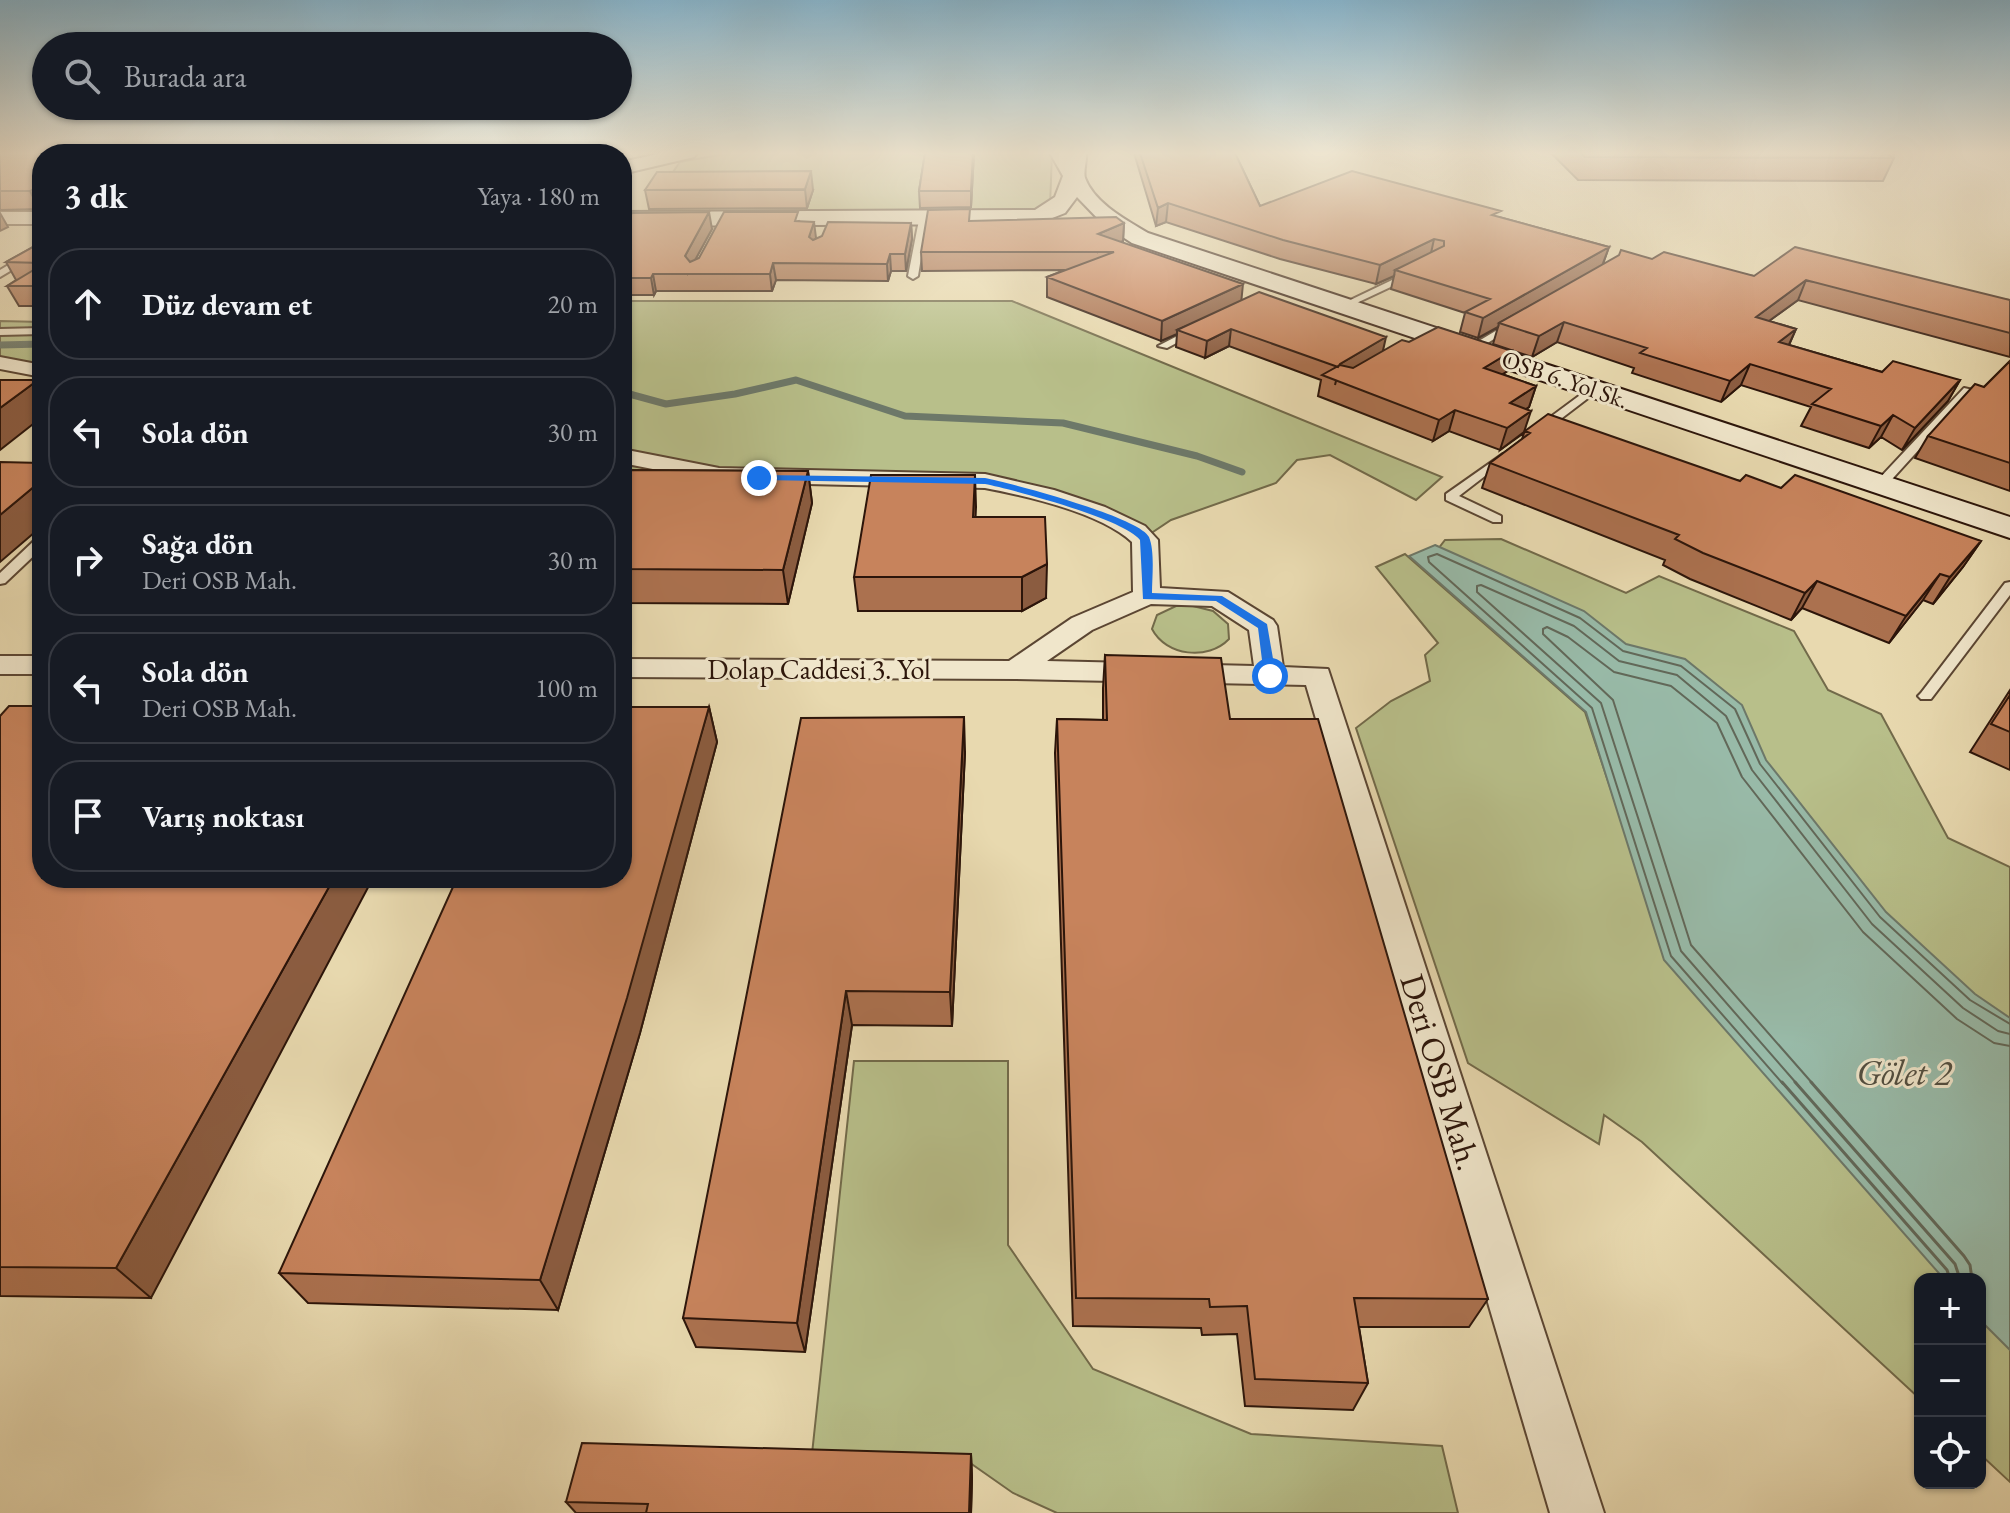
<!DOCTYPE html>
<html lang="tr">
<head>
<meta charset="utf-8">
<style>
	:root { --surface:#171b24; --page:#20242c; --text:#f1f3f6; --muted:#9ea1a6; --line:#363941 }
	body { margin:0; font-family:"EB Garamond",serif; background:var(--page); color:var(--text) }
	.controls { position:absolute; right:24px; bottom:24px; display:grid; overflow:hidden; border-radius:16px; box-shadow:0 2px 6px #0004 }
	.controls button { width:72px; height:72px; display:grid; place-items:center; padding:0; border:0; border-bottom:2px solid var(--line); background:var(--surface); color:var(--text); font:40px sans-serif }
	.stop { position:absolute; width:24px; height:24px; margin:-18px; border:6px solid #1a73e8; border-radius:50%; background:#fff }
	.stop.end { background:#1a73e8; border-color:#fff; box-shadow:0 2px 8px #0008 }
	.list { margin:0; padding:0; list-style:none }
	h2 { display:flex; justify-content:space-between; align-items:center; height:104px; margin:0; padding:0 32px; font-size:34px }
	h2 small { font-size:26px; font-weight:400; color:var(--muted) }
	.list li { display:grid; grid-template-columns:52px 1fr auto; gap:24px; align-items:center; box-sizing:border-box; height:112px; margin:0 16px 16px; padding:0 16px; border:2px solid var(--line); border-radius:32px }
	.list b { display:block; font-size:30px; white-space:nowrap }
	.list p { margin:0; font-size:26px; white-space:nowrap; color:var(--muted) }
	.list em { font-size:26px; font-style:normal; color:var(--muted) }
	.icon { flex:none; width:44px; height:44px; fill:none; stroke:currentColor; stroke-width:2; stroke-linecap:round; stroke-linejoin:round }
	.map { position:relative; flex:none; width:2010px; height:1513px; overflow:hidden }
	.search { position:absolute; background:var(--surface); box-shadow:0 2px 6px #0004; left:32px; top:32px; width:600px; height:88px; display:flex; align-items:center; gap:20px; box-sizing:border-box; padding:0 28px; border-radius:44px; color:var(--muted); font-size:30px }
	.panel { position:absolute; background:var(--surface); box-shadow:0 2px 6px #0004; left:32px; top:144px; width:600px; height:744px; border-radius:32px }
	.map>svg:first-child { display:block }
</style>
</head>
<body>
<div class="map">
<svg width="2010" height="1513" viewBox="0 0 2010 1513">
	<rect width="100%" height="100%" fill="#e8d9af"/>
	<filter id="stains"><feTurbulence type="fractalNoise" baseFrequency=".0025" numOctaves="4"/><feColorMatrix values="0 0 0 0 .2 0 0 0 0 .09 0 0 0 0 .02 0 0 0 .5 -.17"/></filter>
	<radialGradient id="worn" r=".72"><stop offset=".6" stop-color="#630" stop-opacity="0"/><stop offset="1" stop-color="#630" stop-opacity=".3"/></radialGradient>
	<!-- green -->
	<path fill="#b8bf8a" stroke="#726a4a" stroke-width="2" d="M730,153H1052L1050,206L1032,212L806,211L813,190L660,191L680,162Z
		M622,301H1012L1442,477L1416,500L1330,455L1297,460L1276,483L1171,520L1141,540L1129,525L1006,485L622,484Z
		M0,321L42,322V373L0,367Z
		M1501,539L1626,593L1659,576L1794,631L1828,690L1881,714L1948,838L2010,867V1031L1929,968L1613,647L1435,553L1445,540Z
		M1405,554L1585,712L1669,964L1953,1279H1920V1399L1642,1142L1604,1115L1599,1144L1468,1063L1356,728L1391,701L1430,681L1425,655L1438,643L1376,567Z
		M1189,605L1213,611L1228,624L1229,639C1208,661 1166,656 1152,629L1157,615L1176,606Z
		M854,1061H1008V1245L1093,1369L1251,1434L1442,1446L1458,1513H1057L1013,1493L963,1458L812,1454Z
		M1980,1309L2010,1340V1482L1980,1454Z"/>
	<!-- water -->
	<path fill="#98baa8" stroke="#6d7869" stroke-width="2" d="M1435,545L1584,611L1626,644L1685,659L1742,705L1766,760L1886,912L1975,994L2010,1018V1350L1980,1320V1279H1944L1664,960L1586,712L1409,556Z"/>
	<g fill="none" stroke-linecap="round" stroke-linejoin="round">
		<!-- shore-far1 -->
		<path stroke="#626859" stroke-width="2" d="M1783,1084L1671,956L1592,708L1429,562L1428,557L1437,554L1580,618L1623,651L1681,666L1735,709L1760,764L1880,917L1970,1000L2010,1024
			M1797,1084L1681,951L1601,703L1477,592V586L1481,585L1574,626L1619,661L1677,675L1726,716L1752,770L1872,924L1963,1008L1998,1031L2010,1034
			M1813,1084L1691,945L1613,700L1543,634V629L1547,627L1568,637L1614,672L1671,686L1717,723L1742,777L1863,932L1957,1019L1994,1043L2010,1046"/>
		<!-- shore -->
		<path stroke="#626859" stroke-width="3" d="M1782,1082L1947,1270L1950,1279
			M1795,1082L1955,1264L1960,1279
			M1811,1082L1964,1256L1970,1265L1972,1279"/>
		<!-- stream -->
		<path stroke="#6d7869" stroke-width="7" d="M0,345L42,344
			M622,392L666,404L735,394L796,380L905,416L1063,423L1197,456L1242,472"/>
		<defs>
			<path id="service" d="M923,218L927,220L918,276L913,279L908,276L919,220Z
				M42,245V252L0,277V270Z
				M1411,271L1415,274L1414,276L1348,307L1340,305Z
				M1509,323L1517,325L1476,350L1467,348Z
				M42,328V334L0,335V329Z
				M1191,329L1199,331L1167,348L1158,346Z
				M1591,387L1600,389L1545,431H1537V427Z
				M1964,388L1973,390L1884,488H1876V482Z
				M1503,454L1507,455V459L1459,496L1501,516V522H1493L1446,500V494Z
				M42,537V548L5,583L0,584V573L37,538Z
				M2010,582V595L1931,699H1921L1918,696L1921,693L2005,583Z"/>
			<path id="minor" d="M0,357L42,365V377L0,369Z
				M622,449L719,468L985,474L1054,490L1105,507L1145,526L1158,540L1160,588L1228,592L1273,620L1277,626L1283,667L1328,669L1604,1513H1550L1306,685L1015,679L622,677V659L1009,661L1072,618L1133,592L1132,542C1101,513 1027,496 985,488L719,482L622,463ZM1151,604L1212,606L1249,630L1254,666L1047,661L1092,630Z
				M0,656H42V674H0Z"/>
			<path id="tertiary" d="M0,212H42V224H0Z"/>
			<path id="secondary" d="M662,153H697L694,157L622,174V162Z
				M1050,153H1086C1087,160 1083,171 1085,178C1094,203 1128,221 1148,233L2010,517V538L1132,243L1103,224L1077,197L1065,213L1037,224L622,226V212L1035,210L1055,197L1063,176Z"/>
		</defs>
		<!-- service casing -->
		<use href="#service" stroke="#5b4633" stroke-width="4"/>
		<!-- minor casing -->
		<use href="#minor" stroke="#5b4633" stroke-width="4"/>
		<!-- tertiary casing -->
		<use href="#tertiary" stroke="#5b4633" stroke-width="4"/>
		<!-- secondary casing -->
		<use href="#secondary" stroke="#2c150a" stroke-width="4"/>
		<!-- service -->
		<use href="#service" fill="#f0e6cb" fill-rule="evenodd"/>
		<!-- minor -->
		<use href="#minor" fill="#f0e6cb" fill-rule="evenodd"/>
		<!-- tertiary -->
		<use href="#tertiary" fill="#f0e6cb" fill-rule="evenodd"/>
		<!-- secondary -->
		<use href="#secondary" fill="#f0e6cb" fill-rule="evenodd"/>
	</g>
	<!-- wall -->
	<path fill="#ab714f" stroke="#2c150a" stroke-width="2" d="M0,153H625L620,154H42V207L39,209L0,210Z
		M925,153H974L971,207L920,208L919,191Z
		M1134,153H1235L1260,206L1499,217L1609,247L1603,264L1652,259L1754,276L2010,300V357L1798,300L1769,321L1796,329L1789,345L1882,372L1960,380L1948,401L1902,450L1881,437L1869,448L1801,426L1811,407L1741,385L1721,402L1632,373L1634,368L1557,342L1532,357L1493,344L1498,327L1478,338L1460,332L1465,313L1391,289L1394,276L1376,284L1280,259L1166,222L1156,226Z
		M1551,153H1895L1893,158H1894L1883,181L1578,180Z
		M645,190H813L807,208L649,209Z
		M799,221L816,238V239L911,223L912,239L906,271H891L888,281L776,280L772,291H656L654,295H622V224L712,229L695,260Z
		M970,221L1124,223L1123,241L1121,242L1241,300L1383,350L1506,372L1502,374L1536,386L1529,407L1526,409L1525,431L1740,481L1781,488L1981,541L1963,567L1933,604L1923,600L1889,643L1802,608L1791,620L1690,579L1663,565L1665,560L1482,488L1490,463L1522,439L1524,433L1500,450L1449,431L1433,441L1318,396L1321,380L1229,346L1205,358L1176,347L1177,334L1161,341L1047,297V277L1065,270L922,271L921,252Z
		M42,242V306H19L7,286L16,280L6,262Z
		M2010,361V491L1915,458L1928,436L1984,387Z
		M622,470L808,471L812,503L788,604L622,603Z
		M975,517L1046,598L1022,611H858L854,577Z
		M1105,655L1230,719L1488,1299L1469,1327H1359L1368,1383L1353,1410L1245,1406L1237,1334L1202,1335L1201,1328L1073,1326L1055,753L1057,719L1103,720V688Z
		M2010,690V770L1970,752Z
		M709,707L717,742L640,1033L558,1310L308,1303L279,1273Z
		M0,716L151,1298L0,1296Z
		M965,752L952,1026L852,1025L805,1352L696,1347L683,1318Z
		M971,1454L972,1478L971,1513H576L566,1502Z"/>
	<!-- shaded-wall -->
	<path fill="#8b5c40" stroke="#2c150a" stroke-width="2" d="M558,153H625L620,154H553Z
		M973,153H974L971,207V191Z
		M811,171L813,190L807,208L805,189Z
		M42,184V207L39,209L30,191Z
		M1168,203L1166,222L1156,226L1158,208Z
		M709,212L712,229L688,273L685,256Z
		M0,213L8,227L0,231Z
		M814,222L816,238L811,253L809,237Z
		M911,223L912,239L906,271L905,254Z
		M1124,223L1123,241L1098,252V234Z
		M1434,239L1430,258L1395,270L1394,276L1376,284L1380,265Z
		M1609,247L1602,266L1499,323L1498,327L1478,338L1483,318Z
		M890,254L891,271L888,281L887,264Z
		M773,263L776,280L772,291L770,274Z
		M653,274L656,291L654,295L651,278Z
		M1806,280L1798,300L1747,337L1756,317Z
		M1243,284L1241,304L1177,330V334L1161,341L1162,321Z
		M1564,322L1557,342L1532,357L1539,336Z
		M1231,329L1229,346L1205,358L1207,341Z
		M1796,329L1787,349L1779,342Z
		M1386,337L1382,355L1336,381L1335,385L1340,364Z
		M1512,351L1506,372L1478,389L1484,368Z
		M1750,364L1741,385L1721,402L1730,381Z
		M38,380L42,388V417L0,450V408Z
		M1960,380L1948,401L1902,450L1915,428Z
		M1536,386L1529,407L1503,425L1510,403Z
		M1455,410L1449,431L1433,441L1439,420Z
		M1531,411L1524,432L1500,450L1507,428Z
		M1893,415L1881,437L1869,448L1881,426Z
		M808,471L812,503L788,604L783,570Z
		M975,475L976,507L974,550L973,517Z
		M42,480V526L0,562V515Z
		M1981,541L1963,567L1933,604L1950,577Z
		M1047,564L1046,598L1022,611V577Z
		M1940,574L1923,600L1889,643L1906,616Z
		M1817,581L1802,608L1791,620L1805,593Z
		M709,707L717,742L640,1033L558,1310L540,1280Z
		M964,717L965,752L952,1026L950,992Z
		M334,878H373L151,1298L116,1268Z
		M846,991L852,1025L805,1352L797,1323Z
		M971,1454L972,1478L971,1513H969Z"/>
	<!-- building -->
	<path fill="#c7835c" stroke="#2c150a" stroke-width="2" d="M0,153H558L553,154H42V184L30,191H0Z
		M925,153H973L971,191H919Z
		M1140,153H1235L1260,206L1352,171L1501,211L1492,215L1609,247L1483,318L1465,312L1490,299L1395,270L1444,246V241L1434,239L1380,265L1283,240L1168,203L1158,208Z
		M1580,153H1895H1885L1894,158L1585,157Z
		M811,171L805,189L645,190L657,172Z
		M970,209L969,221L1116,217L1124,223L1098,234L1243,284L1162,321L1047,277L1114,252H921L928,210Z
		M709,212L685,256L690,262L699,258L724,212H798L795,221L814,222L809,237L813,240L822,236L828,222L911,223L905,254H890L887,264L773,263L770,274H653L651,278H622V224L626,223L632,213Z
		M42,242V263L6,262Z
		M1795,247L2010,300V333L1806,280L1756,317L1796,329L1779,342L1882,372L1893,361L1960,380L1915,428L1893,415L1881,426L1812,404L1831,389L1750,364L1730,381L1640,353L1647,348L1564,322L1539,336L1499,323L1619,255L1621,250L1652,259L1664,252L1754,276Z
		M42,265V286H7Z
		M1259,292L1386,337L1340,364L1338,367L1231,329L1207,341L1177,330Z
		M1438,327L1512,351L1484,368L1536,386L1510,403L1531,411L1507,428L1455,410L1439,420L1322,375L1340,365L1353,368L1402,340L1409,342Z
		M2010,361V463L1928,436L1975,384L1984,387Z
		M0,380H38L0,408Z
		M1548,414L1740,481L1746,475L1781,488L1795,475L1981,541L1950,577L1940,574L1906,616L1817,581L1805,593L1703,553L1675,539L1679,535L1490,463L1530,433L1525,431Z
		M0,462L42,463V480L0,515Z
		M622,470L808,471L783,570L622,569Z
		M871,475H975L973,517H1045L1047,564L1022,577H854Z
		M1105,655L1221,658L1230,719H1318L1488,1299L1354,1298L1368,1383L1255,1379L1247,1306L1210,1307L1209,1299L1076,1298L1057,719L1107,720Z
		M2010,695V732L1991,724Z
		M9,706H42V878H334L116,1268L0,1267V716Z
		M622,707H709L627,998L540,1280L279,1273L457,878H622Z
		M964,717L950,992L846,991L797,1323L683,1318L801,718Z
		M582,1443L971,1454L969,1513H646L648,1504L566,1502Z"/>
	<!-- sky -->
	<linearGradient id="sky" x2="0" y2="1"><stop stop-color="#88b6ce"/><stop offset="0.42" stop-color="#f5eedb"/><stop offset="1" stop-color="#f5eedb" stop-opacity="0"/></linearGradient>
	<rect width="2010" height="365" fill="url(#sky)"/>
	<!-- route -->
	<path fill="#1a73e8" d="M759,475L985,478C1011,483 1139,517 1149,537C1155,552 1152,577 1152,593L1222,596L1267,624L1276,676L1270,679L1264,676L1258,628L1216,601L1143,599L1140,540C1124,519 1015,490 985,484L756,480Z"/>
	<g text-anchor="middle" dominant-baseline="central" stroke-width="6" stroke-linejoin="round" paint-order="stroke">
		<!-- far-street labels -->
		<g font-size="24" fill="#2c150a" stroke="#f0e6cb">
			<text transform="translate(1565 379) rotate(19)">OSB 6. Yol Sk.</text>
		</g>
		<!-- street labels -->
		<g font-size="28" fill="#2c150a" stroke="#f0e6cb">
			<text x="819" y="669">Dolap Caddesi 3. Yol</text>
		</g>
		<!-- near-street labels -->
		<g font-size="34" fill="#2c150a" stroke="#f0e6cb">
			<text transform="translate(1441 1072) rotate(73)">Deri OSB Mah.</text>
		</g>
		<!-- near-water labels -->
		<g font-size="36" font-style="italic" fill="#524f41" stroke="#f0e6cb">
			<text x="1904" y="1072">Gölet 2</text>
		</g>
	</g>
	<rect width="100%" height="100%" filter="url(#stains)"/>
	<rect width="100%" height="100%" fill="url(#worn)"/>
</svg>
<div class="controls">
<button>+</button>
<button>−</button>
<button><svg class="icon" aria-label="locate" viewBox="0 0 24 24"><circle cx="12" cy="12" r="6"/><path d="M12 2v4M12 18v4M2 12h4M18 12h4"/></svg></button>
</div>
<div class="stop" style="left:1270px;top:676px"></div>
<div class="stop end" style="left:759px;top:478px"></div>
<div class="search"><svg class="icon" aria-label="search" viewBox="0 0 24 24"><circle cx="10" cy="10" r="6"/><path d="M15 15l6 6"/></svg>Burada ara</div>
<section class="panel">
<h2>3 dk<small>Yaya · 180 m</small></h2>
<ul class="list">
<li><svg class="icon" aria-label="ahead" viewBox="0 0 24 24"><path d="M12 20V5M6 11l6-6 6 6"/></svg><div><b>Düz devam et</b></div><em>20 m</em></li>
<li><svg class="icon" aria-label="left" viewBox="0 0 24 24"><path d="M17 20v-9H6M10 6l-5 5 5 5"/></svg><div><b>Sola dön</b></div><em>30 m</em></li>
<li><svg class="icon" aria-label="right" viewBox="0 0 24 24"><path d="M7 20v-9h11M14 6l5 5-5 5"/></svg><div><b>Sağa dön</b><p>Deri OSB Mah.</p></div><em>30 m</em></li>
<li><svg class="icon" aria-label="left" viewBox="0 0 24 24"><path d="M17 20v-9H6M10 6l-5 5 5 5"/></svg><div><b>Sola dön</b><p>Deri OSB Mah.</p></div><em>100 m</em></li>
<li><svg class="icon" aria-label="arrive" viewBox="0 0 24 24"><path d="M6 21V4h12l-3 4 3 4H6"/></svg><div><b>Varış noktası</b></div></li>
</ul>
</section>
</div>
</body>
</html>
